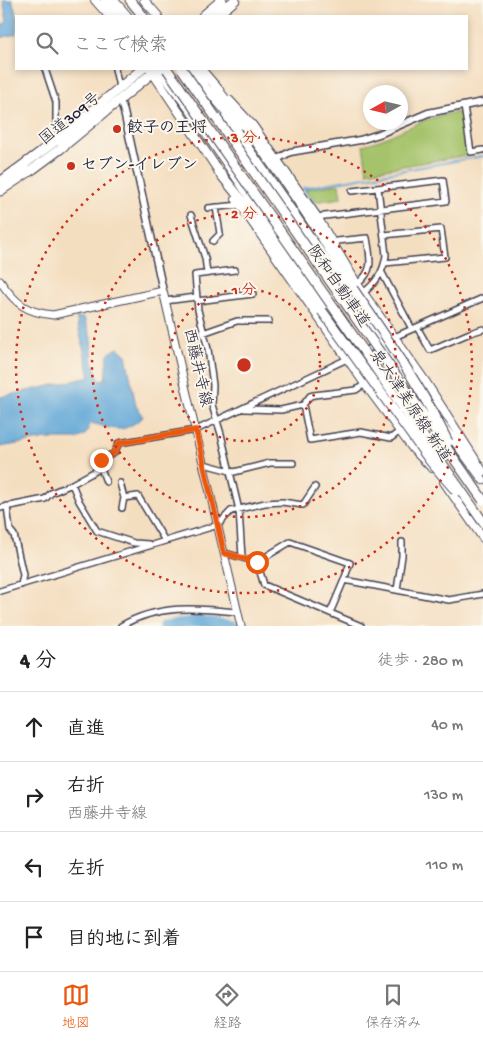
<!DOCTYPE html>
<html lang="ja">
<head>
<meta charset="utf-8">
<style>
	:root { --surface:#fff; --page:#f2f2f2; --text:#222; --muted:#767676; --line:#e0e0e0; --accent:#ea580c }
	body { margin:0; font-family:"Gochi Hand","Klee One",sans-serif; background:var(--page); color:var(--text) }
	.compass { position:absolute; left:363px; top:85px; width:45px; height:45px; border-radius:50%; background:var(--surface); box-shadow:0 2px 8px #0003; rotate:262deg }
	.stop { position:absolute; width:15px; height:15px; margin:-11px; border:4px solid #ea580c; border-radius:50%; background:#fff }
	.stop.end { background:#ea580c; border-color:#fff; box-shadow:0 1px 5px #0008 }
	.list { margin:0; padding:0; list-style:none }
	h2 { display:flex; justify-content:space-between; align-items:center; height:65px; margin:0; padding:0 20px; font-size:21px }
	h2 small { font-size:16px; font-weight:400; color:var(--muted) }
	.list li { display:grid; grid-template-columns:32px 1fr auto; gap:15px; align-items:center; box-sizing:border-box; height:70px; padding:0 20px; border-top:1px solid var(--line) }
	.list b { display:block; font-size:19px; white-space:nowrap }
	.list p { margin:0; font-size:16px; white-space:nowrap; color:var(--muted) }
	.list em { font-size:16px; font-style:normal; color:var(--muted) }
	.icon { flex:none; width:28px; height:28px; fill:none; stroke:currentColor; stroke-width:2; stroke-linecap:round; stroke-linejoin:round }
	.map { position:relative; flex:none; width:483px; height:626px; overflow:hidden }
	.search { position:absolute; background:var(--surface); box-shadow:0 2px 8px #0003; left:15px; right:15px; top:15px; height:55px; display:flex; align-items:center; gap:12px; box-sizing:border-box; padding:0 18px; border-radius:0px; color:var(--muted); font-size:19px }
	.sheet { height:345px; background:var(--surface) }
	nav { display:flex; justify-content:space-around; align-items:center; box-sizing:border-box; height:70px; border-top:1px solid var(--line); background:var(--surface); font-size:14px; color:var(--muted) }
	nav a { display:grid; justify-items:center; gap:2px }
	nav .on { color:var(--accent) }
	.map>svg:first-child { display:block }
</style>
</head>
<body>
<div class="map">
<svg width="483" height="626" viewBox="0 0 483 626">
	<rect width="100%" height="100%" fill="#fbf7ec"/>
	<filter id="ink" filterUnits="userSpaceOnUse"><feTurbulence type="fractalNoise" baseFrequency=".02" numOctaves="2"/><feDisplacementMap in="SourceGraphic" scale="10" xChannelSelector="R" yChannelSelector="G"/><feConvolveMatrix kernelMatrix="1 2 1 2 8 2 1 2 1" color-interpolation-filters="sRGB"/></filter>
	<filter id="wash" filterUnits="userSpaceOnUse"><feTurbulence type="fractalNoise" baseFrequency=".0096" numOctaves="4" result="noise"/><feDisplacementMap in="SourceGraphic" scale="20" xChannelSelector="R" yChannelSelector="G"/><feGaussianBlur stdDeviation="1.12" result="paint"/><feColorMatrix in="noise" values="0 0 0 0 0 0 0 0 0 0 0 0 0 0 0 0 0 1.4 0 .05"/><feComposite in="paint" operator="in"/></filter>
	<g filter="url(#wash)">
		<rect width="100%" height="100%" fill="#f4dec0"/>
		<!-- green -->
		<path fill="#a5c36b" stroke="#647253" d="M459,112L462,114L469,155L367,172L363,145C384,140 401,130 421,122C433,117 446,114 459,112Z
			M339,184L341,198L313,202L305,189Z"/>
		<!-- water -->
		<path fill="#62a7d7" stroke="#426489" d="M3,0H12L17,16L16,34L0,38V25L4,24L7,21Z
			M76,317L84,318L91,338L93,362L99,380L105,379L108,354L118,348L126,355L136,406L143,417C121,435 116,429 91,423L86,434L77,439H46L0,447V397L90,377Z"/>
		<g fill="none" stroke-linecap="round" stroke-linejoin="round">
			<!-- stream -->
			<path stroke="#62a7d7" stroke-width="2" d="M320,212L303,188L483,156"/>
			<!-- river -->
			<path stroke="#62a7d7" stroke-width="11" d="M164,626L200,621L234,626"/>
		</g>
	</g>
	<g filter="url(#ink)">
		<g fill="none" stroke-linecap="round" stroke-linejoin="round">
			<defs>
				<path id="minor" d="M45,69L56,102V123L61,137
					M115,69L119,87
					M464,106L471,152L483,150
					M208,208L240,205
					M191,215L205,258L207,273
					M317,217L446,201L443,180L352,191
					M384,235L441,229L445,257L385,263
					M213,241L220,234L216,207
					M334,244L337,241L367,238C370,257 375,271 357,284
					M235,270L195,275L198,310L208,349L213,385L212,405L221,434L239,510L242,557
					M382,273L412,329
					M363,293C376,283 384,272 386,255L378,188
					M165,301L196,297
					M197,301L253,294
					M417,327L430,350L470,333L483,329
					M203,333L237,321H269
					M392,338L483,298
					M303,405L310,396L314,395L356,390L365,384
					M244,409L281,410L303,405L310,440L361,432L391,438L400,431
					M204,464L234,472L270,463H293
					M101,468L106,482
					M120,483L124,498
					M72,484L79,501L97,531L134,543L149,544
					M7,506L10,530L14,535L23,575L21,585
					M0,508L45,499L51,493L72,484L101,468V460L114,453L119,443L196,430L377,345
					M122,508L124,498L138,496L165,541
					M225,553L257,562L290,542L350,563L344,580L449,600L483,594
					M257,562L264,585L361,626
					M397,590L402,556V542
					M0,591L218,525L231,511L265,503L282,502L303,505L315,487
					M330,613L344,580
					M121,626C158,604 197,608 238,612"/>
				<path id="tertiary" d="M120,100L124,112L163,291
					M276,160L290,152L360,140L379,134L428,113L483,102"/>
				<path id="secondary" d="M0,281C15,303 25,312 53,315L163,291L241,626"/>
				<path id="primary" d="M95,0L109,16
					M105,0L119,16
					M144,0L158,16
					M150,69L222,176
					M159,69L190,110L342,332
					M192,69L211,94
					M201,69L219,90
					M229,100L253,126L317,217L357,284L425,381L483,472
					M226,116L405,373
					M236,199L365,384L414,450L432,468
					M441,423L483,480
					M444,482L483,538"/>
				<path id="trunk" d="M203,16L222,0
					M216,16L235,0
					M0,182L61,137L142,69
					M0,191L33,169L60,149L157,69"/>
				<path id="motorway" d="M113,0L127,16
					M130,0L143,16
					M215,86C264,151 313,218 353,289
					M209,91L238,125
					M219,172L257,219L322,311"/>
			</defs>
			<!-- minor casing -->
			<use href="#minor" stroke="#423e4f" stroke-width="8"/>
			<!-- tertiary casing -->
			<use href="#tertiary" stroke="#423e4f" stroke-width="9"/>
			<!-- secondary casing -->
			<use href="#secondary" stroke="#423e4f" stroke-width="9"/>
			<!-- primary casing -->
			<use href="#primary" stroke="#423e4f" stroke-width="10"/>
			<!-- trunk casing -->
			<use href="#trunk" stroke="#423e4f" stroke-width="11"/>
			<!-- motorway casing -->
			<use href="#motorway" stroke="#423e4f" stroke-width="11"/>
			<!-- minor -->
			<use href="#minor" stroke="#fff" stroke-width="5"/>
			<!-- tertiary -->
			<use href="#tertiary" stroke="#fff" stroke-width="6"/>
			<!-- secondary -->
			<use href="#secondary" stroke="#fff" stroke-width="7"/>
			<!-- primary -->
			<use href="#primary" stroke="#fff" stroke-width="8"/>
			<!-- trunk -->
			<use href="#trunk" stroke="#fff" stroke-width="9"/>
			<!-- motorway -->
			<use href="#motorway" stroke="#fff" stroke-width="9"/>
			<defs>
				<path id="motorway-bridge" d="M167,69L483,522
					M182,69L483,500
					M353,289C387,338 422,388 448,442
					M322,311L431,462L456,491"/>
			</defs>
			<!-- motorway-bridge casing -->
			<use href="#motorway-bridge" stroke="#423e4f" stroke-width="11" stroke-linecap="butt"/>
			<!-- motorway-bridge -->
			<use href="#motorway-bridge" stroke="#fff" stroke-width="9"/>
		</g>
	</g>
	<g fill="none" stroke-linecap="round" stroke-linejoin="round" filter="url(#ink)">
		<!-- route -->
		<path stroke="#ea580c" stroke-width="6" d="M101,460L114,453L119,443L196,430L224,553L257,562"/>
	</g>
	<!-- distance rings -->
	<g fill="none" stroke="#c8321e" stroke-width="2.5" stroke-dasharray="2.5 5">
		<circle cx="244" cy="365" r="76"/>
		<circle cx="244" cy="365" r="152"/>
		<circle cx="244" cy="365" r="228"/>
	</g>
	<!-- markers -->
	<g fill="#c8321e" stroke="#fbf7ec" stroke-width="2">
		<circle cx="117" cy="129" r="5"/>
		<circle cx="71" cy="166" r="5"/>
	</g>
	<g text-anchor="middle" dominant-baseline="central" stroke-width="4" stroke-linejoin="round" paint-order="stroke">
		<!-- street labels -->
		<g font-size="16" fill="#22223b" stroke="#fbf7ec">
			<text transform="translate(71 120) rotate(-39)">国道309号</text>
			<text transform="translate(337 287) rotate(55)">阪和自動車道</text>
			<text transform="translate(196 368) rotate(77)">西藤井寺線</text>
			<text transform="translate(409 407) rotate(56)">泉大津美原線 新道</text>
		</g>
		<!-- poi labels -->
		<g font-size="16" font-weight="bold" fill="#22223b" stroke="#fbf7ec" text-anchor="start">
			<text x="127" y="129">餃子の王将</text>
			<text x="81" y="166">セブン-イレブン</text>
		</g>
	</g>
	<circle cx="244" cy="365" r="8" fill="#c8321e" stroke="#fbf7ec" stroke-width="2.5"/>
	<g font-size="15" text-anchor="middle" font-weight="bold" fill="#c8321e" stroke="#fbf7ec" stroke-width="4" stroke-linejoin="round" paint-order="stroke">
		<text x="244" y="142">3 分</text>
		<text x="244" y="218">2 分</text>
		<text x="244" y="294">1 分</text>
	</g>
</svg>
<svg class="compass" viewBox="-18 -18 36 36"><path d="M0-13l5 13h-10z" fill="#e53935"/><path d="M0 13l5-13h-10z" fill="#767676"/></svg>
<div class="stop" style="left:257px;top:562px"></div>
<div class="stop end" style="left:101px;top:460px"></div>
<div class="search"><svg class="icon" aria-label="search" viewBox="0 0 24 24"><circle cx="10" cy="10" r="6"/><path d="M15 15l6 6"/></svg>ここで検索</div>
</div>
<section class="sheet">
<h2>4 分<small>徒歩 · 280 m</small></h2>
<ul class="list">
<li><svg class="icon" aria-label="ahead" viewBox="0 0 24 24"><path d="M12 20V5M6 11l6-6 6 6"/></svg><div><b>直進</b></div><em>40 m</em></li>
<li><svg class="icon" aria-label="right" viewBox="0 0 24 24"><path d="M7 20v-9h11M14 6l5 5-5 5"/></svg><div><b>右折</b><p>西藤井寺線</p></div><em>130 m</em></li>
<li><svg class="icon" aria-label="left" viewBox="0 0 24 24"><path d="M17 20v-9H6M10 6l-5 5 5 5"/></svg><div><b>左折</b></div><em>110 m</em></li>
<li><svg class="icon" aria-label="arrive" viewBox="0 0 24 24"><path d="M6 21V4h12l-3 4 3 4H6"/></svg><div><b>目的地に到着</b></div></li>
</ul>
</section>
<nav>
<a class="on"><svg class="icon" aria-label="map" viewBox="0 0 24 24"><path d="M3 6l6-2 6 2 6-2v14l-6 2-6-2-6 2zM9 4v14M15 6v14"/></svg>地図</a>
<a><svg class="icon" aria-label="directions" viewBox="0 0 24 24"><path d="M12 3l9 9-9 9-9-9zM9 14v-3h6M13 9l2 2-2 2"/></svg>経路</a>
<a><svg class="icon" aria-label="saved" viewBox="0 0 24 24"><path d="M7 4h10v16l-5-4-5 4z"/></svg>保存済み</a>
</nav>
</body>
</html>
